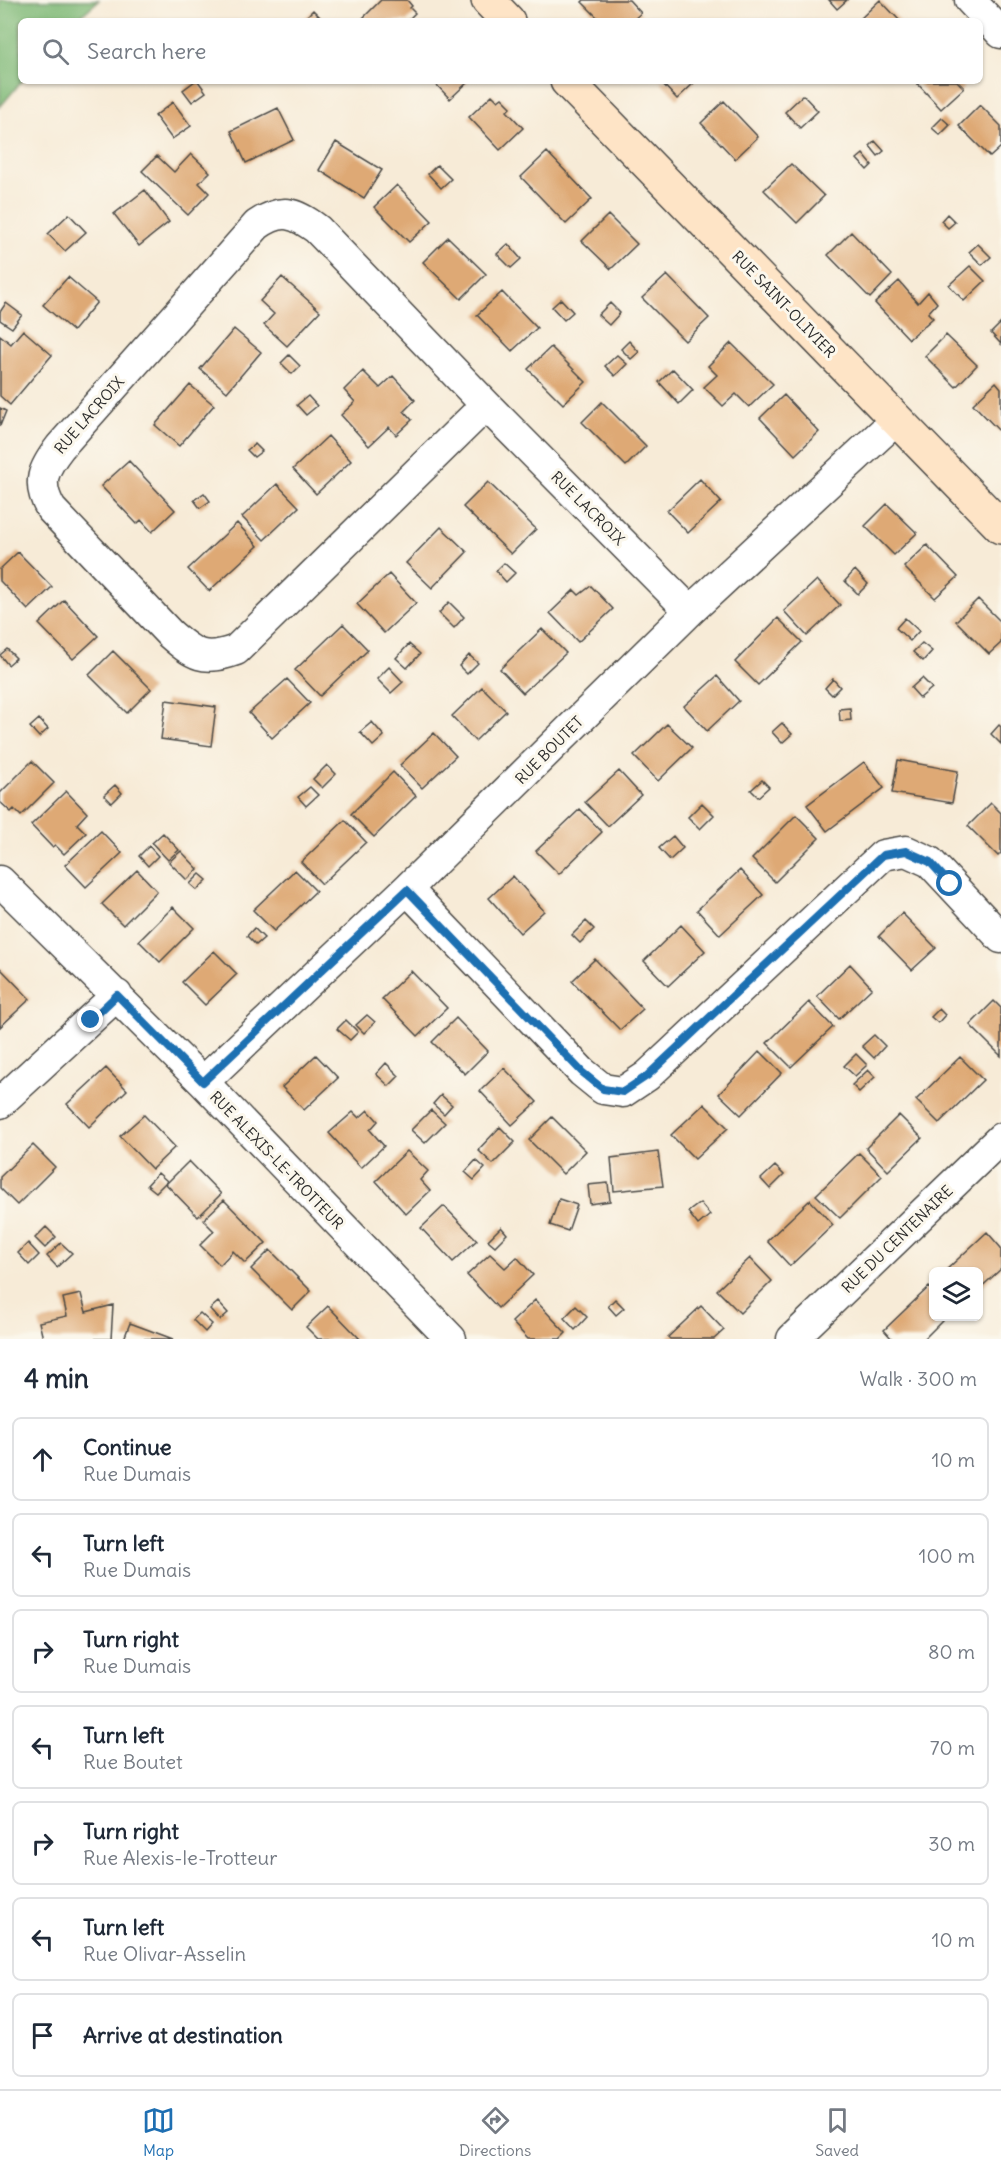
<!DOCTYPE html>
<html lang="en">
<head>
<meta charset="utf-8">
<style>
	:root { --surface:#fff; --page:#f2f2f3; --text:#1f2937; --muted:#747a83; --line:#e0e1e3; --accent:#1f6fb2 }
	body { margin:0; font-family:Delius,sans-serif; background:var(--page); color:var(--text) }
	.controls { position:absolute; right:18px; bottom:18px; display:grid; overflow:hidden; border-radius:9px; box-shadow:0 2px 4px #0004 }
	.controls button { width:54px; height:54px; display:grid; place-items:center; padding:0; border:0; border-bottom:2px solid var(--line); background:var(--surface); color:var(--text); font:30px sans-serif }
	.stop { position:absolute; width:18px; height:18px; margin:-14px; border:4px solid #1f6fb2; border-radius:50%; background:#fff }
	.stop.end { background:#1f6fb2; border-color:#fff; box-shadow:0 2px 6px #0008 }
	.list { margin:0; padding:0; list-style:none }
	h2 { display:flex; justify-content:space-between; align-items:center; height:78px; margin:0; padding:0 24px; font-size:26px }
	h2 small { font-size:20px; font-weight:400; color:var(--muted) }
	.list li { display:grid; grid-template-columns:39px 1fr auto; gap:18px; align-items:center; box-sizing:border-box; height:84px; margin:0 12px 12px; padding:0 12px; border:2px solid var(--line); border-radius:9px }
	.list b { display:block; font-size:22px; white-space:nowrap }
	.list p { margin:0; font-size:20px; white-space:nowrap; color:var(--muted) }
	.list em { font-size:20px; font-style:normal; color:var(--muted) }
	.icon { flex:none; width:33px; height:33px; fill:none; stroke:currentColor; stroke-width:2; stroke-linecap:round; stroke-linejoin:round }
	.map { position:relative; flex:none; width:1001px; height:1339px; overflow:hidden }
	.search { position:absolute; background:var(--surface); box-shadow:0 2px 4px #0004; left:18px; right:18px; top:18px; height:66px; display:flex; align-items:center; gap:15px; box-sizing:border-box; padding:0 21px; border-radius:9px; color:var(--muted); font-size:22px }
	.sheet { height:750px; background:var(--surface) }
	nav { display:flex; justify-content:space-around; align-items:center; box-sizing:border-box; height:84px; border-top:2px solid var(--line); background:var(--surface); font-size:16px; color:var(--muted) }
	nav a { display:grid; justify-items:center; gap:3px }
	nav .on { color:var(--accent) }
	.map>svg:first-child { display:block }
</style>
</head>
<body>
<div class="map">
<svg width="1001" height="1339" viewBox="0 0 1001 1339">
	<rect width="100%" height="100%" fill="#fbf7ec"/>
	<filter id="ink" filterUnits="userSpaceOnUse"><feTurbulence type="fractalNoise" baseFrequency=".0167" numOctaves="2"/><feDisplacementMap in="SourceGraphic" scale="12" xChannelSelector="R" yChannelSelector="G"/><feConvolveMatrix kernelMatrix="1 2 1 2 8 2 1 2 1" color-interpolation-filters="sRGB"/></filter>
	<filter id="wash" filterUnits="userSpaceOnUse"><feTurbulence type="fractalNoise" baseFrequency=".008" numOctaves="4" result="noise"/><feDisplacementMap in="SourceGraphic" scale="24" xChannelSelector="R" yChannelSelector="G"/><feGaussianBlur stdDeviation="1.35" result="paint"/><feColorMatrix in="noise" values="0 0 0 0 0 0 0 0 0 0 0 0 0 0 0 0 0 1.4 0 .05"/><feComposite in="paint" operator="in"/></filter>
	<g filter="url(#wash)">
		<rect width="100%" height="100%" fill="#f7ebd7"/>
		<!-- forest -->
		<path fill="#80ba78" stroke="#567252" stroke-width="1.5" d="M0,0H99L75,21H21L22,81L0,107Z"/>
		<g id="blocks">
			<!-- building -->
			<path fill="#dea975" d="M381,0H407L412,6L410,8L415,13L407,21H360Z
				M584,0H629L641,13L632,21H601L582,2Z
				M829,0H847L837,9Z
				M880,0L900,21H858Z
				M313,10L324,21H302Z
				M195,81H198L206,92L192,102L183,90Z
				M433,81H469L450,99Z
				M660,81H696L677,99Z
				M915,81H957L964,88L941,109Z
				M492,95L498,101L502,98L511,107L507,111L523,128L500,150L469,117Z
				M803,95L818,111L800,128L785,112Z
				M724,101L758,137L735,159L701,123Z
				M173,102L191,126L172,139L155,116Z
				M980,105L1001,126V147L990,157L959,126Z
				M278,108L294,140L246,163L231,131Z
				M942,118L950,125L940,135L932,128Z
				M875,141L884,151L878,156L870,146Z
				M336,142L382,170L364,198L319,170Z
				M547,152L592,199L566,224L521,177Z
				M191,154L210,172L199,183L209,193L188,215L142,171L157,156L174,172Z
				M863,154L872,165L867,170L857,159Z
				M791,164L824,196L797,223L764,190Z
				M437,165L451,179L441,188L428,174Z
				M397,185L432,221L409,242L374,207Z
				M145,190L169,222L139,246L114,214Z
				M69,214L86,232L65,251L48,234Z
				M947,214L955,222L948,228L941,221Z
				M608,215L637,244L611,269L582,241Z
				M851,232L892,275L870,298L828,255Z
				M448,237L486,274L461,299L423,262Z
				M508,244L521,259L511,268L497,254Z
				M978,244L991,257L982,265L969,252Z
				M970,266L985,281L964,301L949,285Z
				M667,275L709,318L685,341L642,298Z
				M68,277L97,302L73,331L43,305Z
				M282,277L320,311L287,346L264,325L274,314L260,301Z
				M899,281L918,303L928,292L937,303L928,313L933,318L909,339L875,303Z
				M502,292L537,328L512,351L477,315Z
				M561,299L573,312L564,320L552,307Z
				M6,303L22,315L12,328L0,320V312Z
				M610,303L620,313L609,325L598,315Z
				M1001,323V344L991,333Z
				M234,329L261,352L227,392L200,369Z
				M23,330L52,355L10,405L0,396V335L11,344Z
				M946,335L977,365L956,387L925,356Z
				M629,341L639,352L631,359L621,349Z
				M731,343L773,384L749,407L736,394L723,406L704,387L717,375L708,366Z
				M551,347L586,382L563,404L528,369Z
				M289,355L300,366L292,374L281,363Z
				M617,355L627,364L615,376L605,366Z
				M673,369L693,390L679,404L659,382Z
				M363,371L380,388L393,376L415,400L404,411L412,420L396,435L389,427L369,446L341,415L355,402L344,390Z
				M996,382L1001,388V433L973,404Z
				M190,385L214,405L179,446L155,425Z
				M784,395L819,432L795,455L760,418Z
				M308,396L317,406L306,415L297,405Z
				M602,402L646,446L626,466L582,422Z
				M0,408L6,411L0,426Z
				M328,436L351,461L316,494L293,469Z
				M255,444L262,451L254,457L247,450Z
				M129,461L175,510L152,532L141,520L137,524L101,486Z
				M700,479L721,502L688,533L667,511Z
				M488,482L536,529L511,554L463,507Z
				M277,484L299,507L264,540L242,517Z
				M204,493L210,501L200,508L194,500Z
				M887,504L917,533L894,555L865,526Z
				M237,523L258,546L209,591L188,569Z
				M441,527L467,552L432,588L406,563Z
				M927,545L958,577L935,598L904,567Z
				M18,552L52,587L28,610L0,581V569Z
				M504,563L515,573L506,582L496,571Z
				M855,570L868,584L858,594L845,581Z
				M389,574L416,603L384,633L357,604Z
				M817,580L840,605L807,636L784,611Z
				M591,586L613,609L578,642L550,613L574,590L579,595Z
				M978,599L1001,622V643L989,654L956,621Z
				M64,600L98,636L73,659L39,624Z
				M449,602L464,617L454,628L439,613Z
				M778,618L802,642L758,685L735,662Z
				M905,618L919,631L910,641L896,628Z
				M343,624L368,650L320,696L295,670Z
				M542,629L566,653L523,693L500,669Z
				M922,643L932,651L923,661L913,652Z
				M409,644L420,654L407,668L396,658Z
				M7,649L16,658L8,665L0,655Z
				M113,651L151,689L127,713L89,675Z
				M469,655L478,663L467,674L459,666Z
				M389,667L403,682L391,693L377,679Z
				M717,676L739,701L707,731L684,706Z
				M922,678L932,688L920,698L911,688Z
				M287,679L310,703L272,738L249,713Z
				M833,679L840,687L832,695L825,688Z
				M482,687L506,711L475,741L452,716Z
				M166,700L216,707L211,746L161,739Z
				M850,708L851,720L840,721L839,709Z
				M39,719L48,729L39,737L30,727Z
				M372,722L384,736L373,746L360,732Z
				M782,723L792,734L782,743L772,732Z
				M667,724L692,748L658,781L634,756Z
				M999,725L1001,727V744L991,734Z
				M434,733L456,756L422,788L400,765Z
				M898,760L958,771L952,803L892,793Z
				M32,761L54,783L21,816L14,809L11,812L0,802V793Z
				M864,762L884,788L827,831L807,805Z
				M327,765L336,774L322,788L313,779Z
				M619,771L641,795L608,826L585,802Z
				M393,772L416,796L374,837L351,814Z
				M762,780L769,787L758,797L751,790Z
				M115,785L122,793L112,803L104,795Z
				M310,787L318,795L306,806L298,797Z
				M66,791L87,813L77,824L86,833L64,854L55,845L52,847L31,825Z
				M702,803L714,815L700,829L688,817Z
				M991,803L1001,813V853L998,856L968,826Z
				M580,809L602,832L559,874L536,851Z
				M796,815L819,838L775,882L752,859Z
				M345,820L366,842L322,884L301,862Z
				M101,831L122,853L86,887L65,865Z
				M163,833L179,850L168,860L152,843Z
				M673,836L683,848L670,860L659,848Z
				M149,846L158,856L148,866L139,856Z
				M181,851L198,869L187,880L169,862Z
				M137,870L157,891L123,925L102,904Z
				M295,870L316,891L274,931L253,910Z
				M740,870L763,895L720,935L697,910Z
				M200,874L207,880L197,890L190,884Z
				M513,876L544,911L520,933L489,898Z
				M173,907L194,928L160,962L139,941Z
				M902,913L936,948L912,970L879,936Z
				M586,921L594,929L580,943L572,935Z
				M681,925L705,951L668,986L644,961Z
				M254,928L264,938L256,945L247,936Z
				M214,951L237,974L205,1005L182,982Z
				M595,959L643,1009L620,1030L572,981Z
				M850,964L872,988L839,1019L817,996Z
				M0,968L30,999L0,1027Z
				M411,971L447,1008L418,1036L382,999Z
				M994,1001L1001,1008V1056L970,1025Z
				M809,1002L833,1027L791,1067L767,1043Z
				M939,1009L945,1015L938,1023L931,1017Z
				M367,1015L375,1022L364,1033L356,1025Z
				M456,1018L488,1051L465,1074L432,1042Z
				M346,1020L358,1032L350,1040L337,1029Z
				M874,1035L885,1046L874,1058L862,1046Z
				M760,1051L782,1073L741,1115L719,1094Z
				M856,1054L867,1065L855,1076L844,1066Z
				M316,1055L338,1078L304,1110L282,1087Z
				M960,1057L983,1080L939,1123L916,1100Z
				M386,1063L399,1076L389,1086L376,1074Z
				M106,1068L127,1090L89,1127L67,1104Z
				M504,1068L537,1102L512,1125L480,1091Z
				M868,1070L875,1077L859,1092L852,1085Z
				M441,1095L452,1105L444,1114L433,1104Z
				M704,1104L728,1128L695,1159L671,1135Z
				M368,1110L378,1121L370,1130L384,1146L361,1168L329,1133L353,1112L359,1118Z
				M431,1110L445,1123L425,1143L411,1130Z
				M144,1115L175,1147L152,1169L120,1136Z
				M899,1115L922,1138L888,1171L866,1148Z
				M552,1117L586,1151L563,1174L529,1140Z
				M500,1127L515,1142L493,1164L478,1150Z
				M33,1145L55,1167L17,1205L0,1188V1177Z
				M407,1151L428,1171L420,1180L430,1191L406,1214L376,1181Z
				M658,1152L663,1186L614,1191L611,1158Z
				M859,1153L882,1176L840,1218L816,1195Z
				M476,1160L485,1168L474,1180L465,1172Z
				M189,1161L221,1194L198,1217L166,1184Z
				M775,1166L784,1175L770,1189L761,1179Z
				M158,1173L167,1181L156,1192L147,1185Z
				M608,1183L610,1201L590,1204L588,1185Z
				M559,1199L577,1205L568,1231L550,1225Z
				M224,1200L266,1243L245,1263L233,1251L220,1265L200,1245L214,1231L203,1220Z
				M810,1200L833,1225L790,1266L767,1241Z
				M700,1203L710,1215L698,1225L688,1212Z
				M444,1206L477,1240L453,1262L421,1228Z
				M46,1227L56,1237L45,1248L35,1238Z
				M501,1227L507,1234L495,1246L488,1240Z
				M987,1232L1001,1248V1269L978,1290V1272H944Z
				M28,1243L39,1255L29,1265L18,1253Z
				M61,1243L72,1253L57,1267L47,1256Z
				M270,1250L311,1291L292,1310L251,1269Z
				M490,1254L505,1268L517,1257L533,1275L498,1308L467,1275Z
				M750,1258L772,1281L740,1313L717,1290Z
				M929,1287L934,1292V1316H947L924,1339H892L884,1330Z
				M81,1294L86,1312L113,1305L111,1339H43L39,1322L67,1316L63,1298Z
				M615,1299L624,1308L616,1315L608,1306Z
				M535,1300L566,1333L560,1339H528L512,1322Z
				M218,1302L228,1313L220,1320L210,1309Z
				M328,1306L360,1339H318L306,1327Z
				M576,1306L587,1317L575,1330L564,1318Z
				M701,1306L724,1330L714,1339H670L668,1337Z
				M200,1313L212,1324L205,1332L193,1320Z
				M130,1323L173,1339H124Z"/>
		</g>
	</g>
	<g filter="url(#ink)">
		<use href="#blocks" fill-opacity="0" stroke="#4a4845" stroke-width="1.5"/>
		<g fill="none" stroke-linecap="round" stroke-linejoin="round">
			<defs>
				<path id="street" d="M970,0L1001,33
					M486,405L236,650C204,662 194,655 170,634L51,509C36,483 43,469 60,447L257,225C282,208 294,212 317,229L486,405L690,611
					M0,881L203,1082L451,1339
					M407,889L582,1072L603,1089L623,1092L647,1076L883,855L906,851L930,862L1001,938
					M203,1082L407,889L690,611L896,420
					M0,1103L117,995
					M792,1339L1001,1138"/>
				<path id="secondary" d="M488,0L508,21
					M567,81L1001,527"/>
			</defs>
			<!-- street casing -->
			<use href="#street" stroke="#4a4845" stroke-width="33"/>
			<!-- secondary casing -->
			<use href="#secondary" stroke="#4a4845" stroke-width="36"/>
			<!-- street -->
			<use href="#street" stroke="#fff" stroke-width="30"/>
			<!-- secondary -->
			<use href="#secondary" stroke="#fee4c6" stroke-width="33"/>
		</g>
	</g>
	<g fill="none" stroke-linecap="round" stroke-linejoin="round" filter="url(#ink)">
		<!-- route -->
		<path stroke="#1f6fb2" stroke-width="8" d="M91,1020L117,995L203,1082L407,890L582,1072L603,1089L623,1092L647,1076L883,855L906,851L930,862L950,884"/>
	</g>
	<g text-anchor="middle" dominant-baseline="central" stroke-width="6" stroke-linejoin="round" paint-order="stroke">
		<!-- street labels -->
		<g font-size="15" fill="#2b2b2b" stroke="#fbf7ec">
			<text transform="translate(784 304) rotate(46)">RUE SAINT-OLIVIER</text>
			<text transform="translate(89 415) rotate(-49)">RUE LACROIX</text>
			<text transform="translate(588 508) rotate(45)">RUE LACROIX</text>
			<text transform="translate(549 750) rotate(-45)">RUE BOUTET</text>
			<text transform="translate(277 1160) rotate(46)">RUE ALEXIS-LE-TROTTEUR</text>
			<text transform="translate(897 1239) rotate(-44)">RUE DU CENTENAIRE</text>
		</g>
	</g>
</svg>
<div class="controls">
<button><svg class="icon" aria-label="layers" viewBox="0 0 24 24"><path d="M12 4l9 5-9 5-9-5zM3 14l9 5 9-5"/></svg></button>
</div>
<div class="stop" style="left:950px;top:884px"></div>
<div class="stop end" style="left:91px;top:1020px"></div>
<div class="search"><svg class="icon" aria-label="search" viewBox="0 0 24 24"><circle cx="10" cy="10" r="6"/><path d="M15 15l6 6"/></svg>Search here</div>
</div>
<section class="sheet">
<h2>4 min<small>Walk · 300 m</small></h2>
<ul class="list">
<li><svg class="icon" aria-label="ahead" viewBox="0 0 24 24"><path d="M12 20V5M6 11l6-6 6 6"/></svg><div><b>Continue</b><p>Rue Dumais</p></div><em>10 m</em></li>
<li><svg class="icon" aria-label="left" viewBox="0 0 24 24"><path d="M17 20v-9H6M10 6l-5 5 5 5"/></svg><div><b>Turn left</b><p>Rue Dumais</p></div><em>100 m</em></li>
<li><svg class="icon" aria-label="right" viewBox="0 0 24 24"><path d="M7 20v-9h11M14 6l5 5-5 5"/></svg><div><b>Turn right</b><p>Rue Dumais</p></div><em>80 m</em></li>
<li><svg class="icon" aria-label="left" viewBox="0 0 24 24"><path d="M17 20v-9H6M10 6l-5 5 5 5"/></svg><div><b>Turn left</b><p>Rue Boutet</p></div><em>70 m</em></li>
<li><svg class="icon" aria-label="right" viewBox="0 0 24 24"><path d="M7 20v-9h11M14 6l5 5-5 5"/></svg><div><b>Turn right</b><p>Rue Alexis-le-Trotteur</p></div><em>30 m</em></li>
<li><svg class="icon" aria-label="left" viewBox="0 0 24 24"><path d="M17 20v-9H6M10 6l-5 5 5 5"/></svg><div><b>Turn left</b><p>Rue Olivar-Asselin</p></div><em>10 m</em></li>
<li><svg class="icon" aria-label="arrive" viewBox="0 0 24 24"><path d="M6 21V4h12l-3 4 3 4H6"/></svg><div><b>Arrive at destination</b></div></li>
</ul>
</section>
<nav>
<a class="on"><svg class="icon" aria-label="map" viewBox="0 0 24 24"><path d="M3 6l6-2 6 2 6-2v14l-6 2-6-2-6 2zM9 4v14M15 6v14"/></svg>Map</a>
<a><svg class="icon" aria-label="directions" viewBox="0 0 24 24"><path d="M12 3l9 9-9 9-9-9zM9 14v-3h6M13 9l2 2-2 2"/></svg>Directions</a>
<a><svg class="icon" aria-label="saved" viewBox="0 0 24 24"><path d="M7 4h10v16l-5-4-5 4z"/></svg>Saved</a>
</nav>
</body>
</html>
